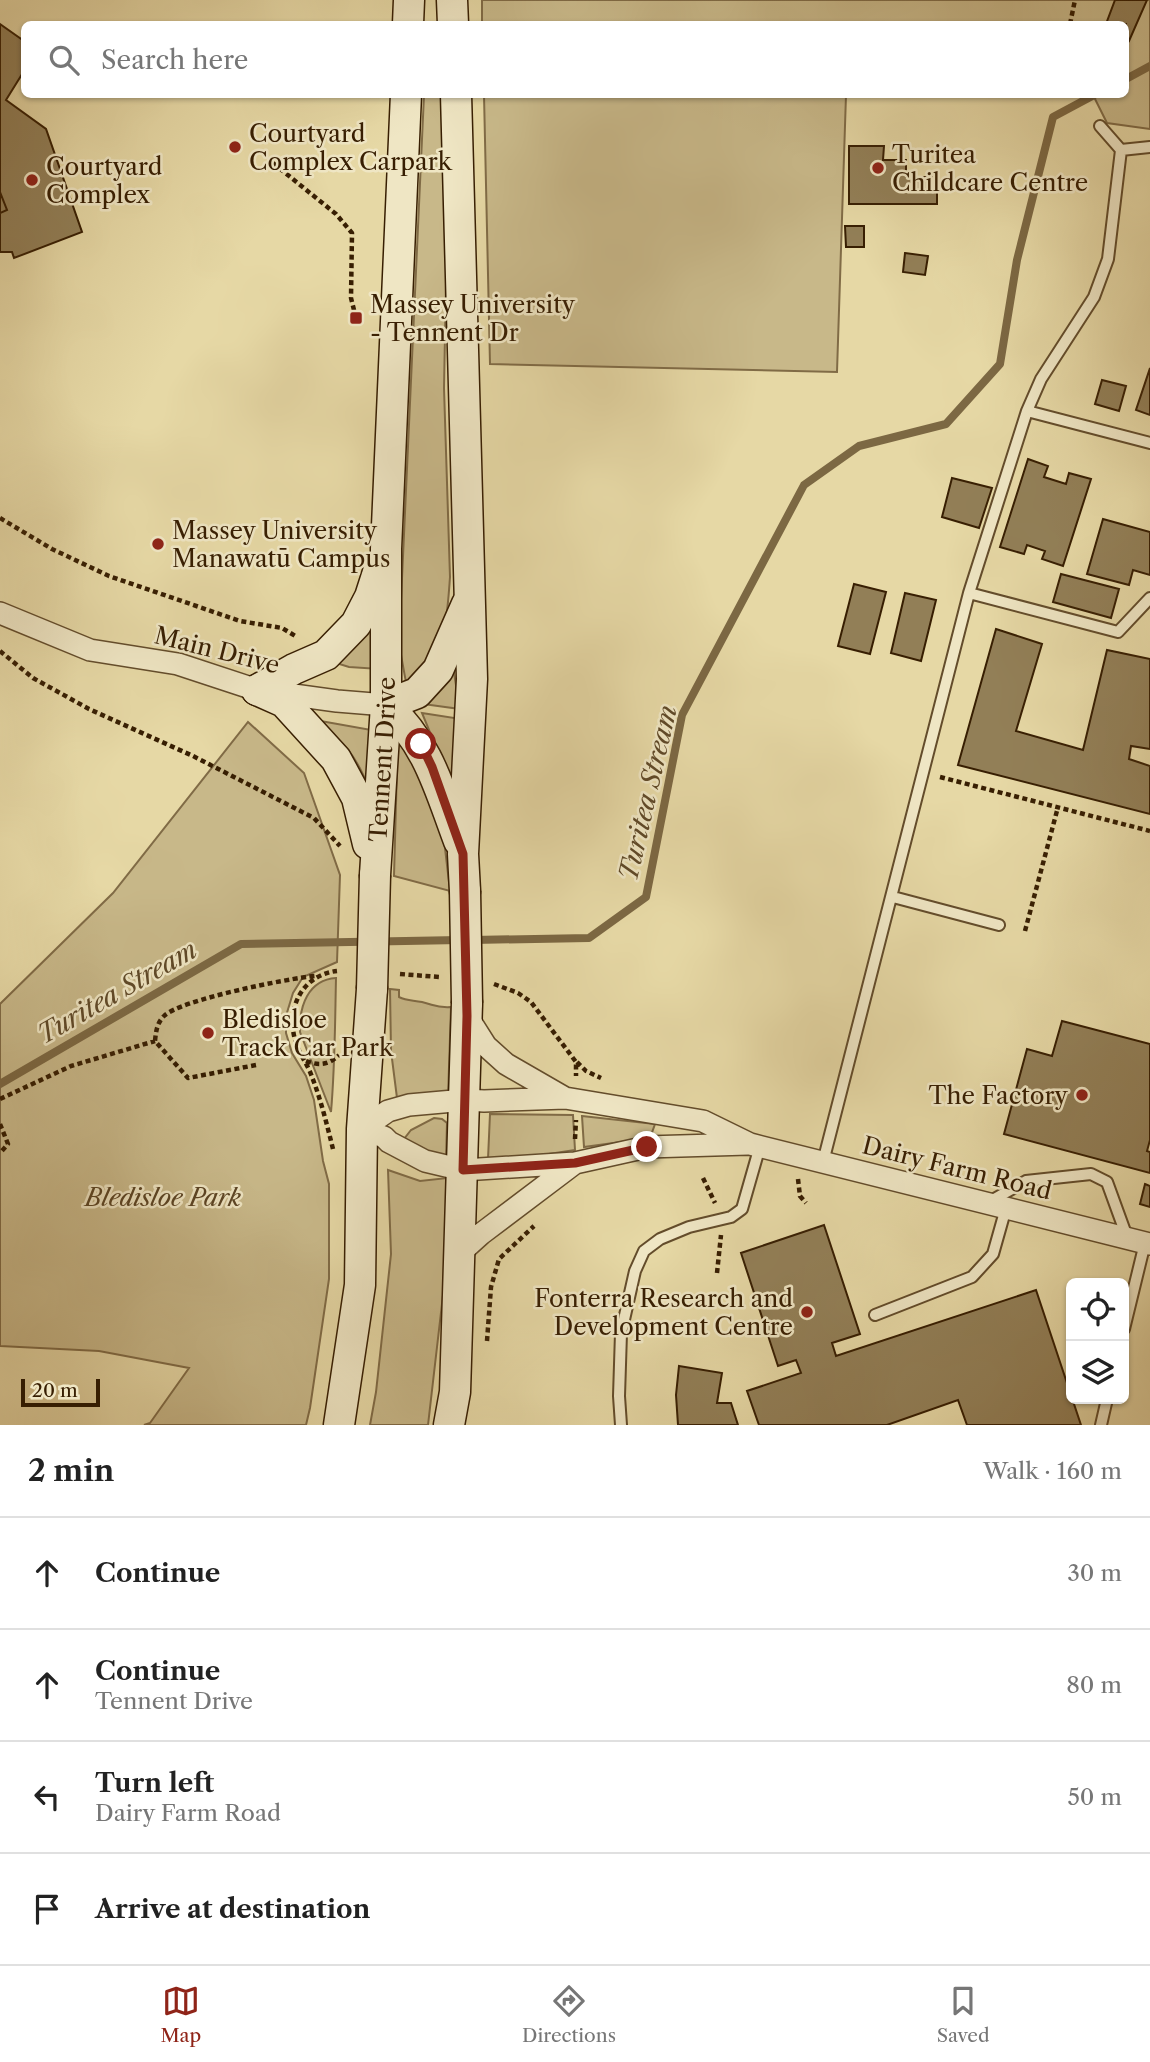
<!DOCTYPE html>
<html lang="en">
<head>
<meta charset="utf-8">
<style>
	:root { --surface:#fff; --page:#f6f6f6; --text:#222; --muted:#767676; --line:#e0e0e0; --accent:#8f2418 }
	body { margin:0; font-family:"Libre Caslon Text",serif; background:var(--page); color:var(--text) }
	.controls { position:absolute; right:21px; bottom:21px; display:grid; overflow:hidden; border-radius:10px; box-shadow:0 2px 5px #0004 }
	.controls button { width:63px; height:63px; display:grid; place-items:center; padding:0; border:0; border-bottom:2px solid var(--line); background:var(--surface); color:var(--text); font:35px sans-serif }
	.scale { position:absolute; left:21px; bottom:18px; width:79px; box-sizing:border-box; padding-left:7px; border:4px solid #371e02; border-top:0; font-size:19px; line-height:24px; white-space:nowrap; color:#371e02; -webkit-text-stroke:5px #efe6c4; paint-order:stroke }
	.stop { position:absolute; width:21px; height:21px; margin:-16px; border:5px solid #8f2418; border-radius:50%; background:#fff }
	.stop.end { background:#8f2418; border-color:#fff; box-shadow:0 2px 7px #0008 }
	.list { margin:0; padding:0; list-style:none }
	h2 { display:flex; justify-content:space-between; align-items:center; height:91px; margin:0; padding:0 28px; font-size:30px }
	h2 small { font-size:23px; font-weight:400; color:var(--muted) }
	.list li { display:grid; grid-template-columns:46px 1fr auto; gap:21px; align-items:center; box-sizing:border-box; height:112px; padding:0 28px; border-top:2px solid var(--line) }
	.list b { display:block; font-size:26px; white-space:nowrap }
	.list p { margin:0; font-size:23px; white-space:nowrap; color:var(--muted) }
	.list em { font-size:23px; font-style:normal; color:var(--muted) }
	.icon { flex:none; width:38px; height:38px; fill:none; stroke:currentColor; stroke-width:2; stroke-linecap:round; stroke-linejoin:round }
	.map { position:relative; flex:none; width:1150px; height:1425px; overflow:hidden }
	.search { position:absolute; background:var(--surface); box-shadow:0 2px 5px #0004; left:21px; right:21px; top:21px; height:77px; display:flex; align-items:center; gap:18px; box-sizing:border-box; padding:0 24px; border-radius:10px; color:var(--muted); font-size:26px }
	.sheet { height:539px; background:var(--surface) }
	nav { display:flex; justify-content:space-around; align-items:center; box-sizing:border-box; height:98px; border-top:2px solid var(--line); background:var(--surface); font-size:19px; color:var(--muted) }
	nav a { display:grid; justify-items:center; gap:4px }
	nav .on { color:var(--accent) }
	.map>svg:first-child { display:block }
</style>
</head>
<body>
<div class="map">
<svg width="1150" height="1425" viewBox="0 0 1150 1425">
	<rect width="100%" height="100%" fill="#e6d8a5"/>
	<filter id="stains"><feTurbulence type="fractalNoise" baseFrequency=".00286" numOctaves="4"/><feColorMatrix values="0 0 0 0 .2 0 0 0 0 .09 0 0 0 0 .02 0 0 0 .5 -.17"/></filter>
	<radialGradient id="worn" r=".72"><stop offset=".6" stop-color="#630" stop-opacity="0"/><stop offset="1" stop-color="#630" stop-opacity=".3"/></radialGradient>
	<!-- green -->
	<path fill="#c8b889" stroke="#806b46" stroke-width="2" d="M482,0H1150V129L1107,123L1093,95L1126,94V24H482Z
		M424,95H444L447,232L444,388L450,577C448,604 447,635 432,658C425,668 415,678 407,688L399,644Z
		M484,95H846L837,372L490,364Z
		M371,612L379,669L349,667L336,663Z
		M454,673L460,709L423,704L430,693Z
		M422,713L461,719L459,803Z
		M315,720L377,731L369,789C357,756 343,741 315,720Z
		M248,722L304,773L340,875L337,962L303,977L293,993L286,1016V1033L292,1053L306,1076L314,1100L323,1161L329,1184V1279L310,1408L306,1425H144L150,1423L189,1368L99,1351L0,1346V1004L113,893Z
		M398,731L441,814L450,891L394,876Z
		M336,978C335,1023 335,1067 331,1112L300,1032C299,1006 308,980 336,978Z
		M390,989L399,990V997C407,1001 413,1000 422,1002C435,1005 436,1008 451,1007L448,1097L397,1098L391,1051Z
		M490,1114L573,1115L575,1150L529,1157L488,1159Z
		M582,1116L655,1124L650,1138L584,1147Z
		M434,1118L442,1119L447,1123L446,1159L437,1161L404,1139L411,1130Z
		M388,1170L420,1181L447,1178L443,1295L428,1425H370L376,1392L391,1254Z"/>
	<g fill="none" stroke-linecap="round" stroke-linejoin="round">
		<!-- stream -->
		<path stroke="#7c6843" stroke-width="8" d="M1126,79L1150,66
			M473,940L589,938L646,897L682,715L804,485L859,446L946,424L1000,364L1017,260L1053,117L1096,94
			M0,1084L241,944L460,940"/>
	</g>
	<!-- building -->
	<path fill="#927f57" stroke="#371e02" stroke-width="2" d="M1115,0H1147L1129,41L1126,39V24H1106Z
		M0,24L24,41V71L6,100L46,129L82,232L14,258L12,252H0V213L7,210L0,192Z
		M0,24L24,41V71L6,100L46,129L82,232L14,258L12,252H0Z
		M849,146H884L883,160H906V177H937V204H849Z
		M845,226H864V247H846Z
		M905,253L928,256L925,275L903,272Z
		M1150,368V415L1136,410Z
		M1102,380L1126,386L1119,411L1095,404Z
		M1028,459L1048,466L1044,477L1066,484L1069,473L1091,479L1063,566L1042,559L1045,551L1027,545L1024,554L1000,547Z
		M952,478L992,488L979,528L942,517Z
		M1103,519L1150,532V575L1133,570L1129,585L1087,574Z
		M1061,574L1119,589L1111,618L1053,602Z
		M854,584L886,592L870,654L838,646Z
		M905,593L936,600L921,661L891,653Z
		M996,629L1042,644L1016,731L1083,750L1107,650L1150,659V749L1131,746L1129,759L1150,766V814L958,765Z
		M1062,1021L1150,1044V1140L1147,1151L1150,1152V1173L1004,1134L1027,1049L1052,1056Z
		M1145,1184L1150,1186V1207L1140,1204Z
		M824,1225L860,1334L832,1343L836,1356L1036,1290L1081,1425H967L958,1400L887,1425H759L747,1391L801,1373L796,1360L778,1366L741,1253Z
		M679,1366L722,1373L717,1403H731L738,1425H678L676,1395Z"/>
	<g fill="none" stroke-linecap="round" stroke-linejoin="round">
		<defs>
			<path id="lane" d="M1100,126L1121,150L1150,147
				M1027,411L1150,443
				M969,593L1118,632L1150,598
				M893,897L999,925
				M823,1162L969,593L1027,411L1041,379L1094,297L1108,259L1121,150
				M989,1202L1026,1181L1091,1174L1107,1182L1127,1237
				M875,1315L972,1277L993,1254L1006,1208
				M1124,1329L1145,1243
				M621,1425L619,1396L621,1333L635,1271L644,1251L660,1239L689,1227L731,1217L742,1209L760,1146
				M1101,1425L1107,1399"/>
			<path id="street" d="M0,613L90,650L178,664L257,690L337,701L386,705
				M467,1016L486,1046L506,1064L565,1098
				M362,1129L388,1111L409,1105L465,1100L484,1101L565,1098L703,1121L750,1144L1150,1244
				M362,1129L384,1137L389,1142L425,1161L463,1170L575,1163L647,1147L748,1144
				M460,1253L481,1234L575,1163"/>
			<g id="secondary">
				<path d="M452,0L453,24"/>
				<path d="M408,24L409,0"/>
				<path d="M456,94L472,679L463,854L465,891"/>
				<path d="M257,690L284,702L336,759L357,798L368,844"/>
				<path d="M257,690L294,669L326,655L356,624L370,597L379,569"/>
				<path d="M459,841C439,788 429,745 386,705L417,693L438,670L467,604"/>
				<path id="s1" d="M375,875L386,705V549L406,94"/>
				<path d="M339,1425L360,1285L362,1129L372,989"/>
				<path d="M449,1425L455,1392L467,1003"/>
			</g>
		</defs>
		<!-- lane casing -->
		<use href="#lane" stroke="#634c2b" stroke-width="14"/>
		<!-- street casing -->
		<use href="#street" stroke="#634c2b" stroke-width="24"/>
		<!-- secondary casing -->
		<use href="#secondary" stroke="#371e02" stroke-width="33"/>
		<!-- path -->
		<path stroke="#371e02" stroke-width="4.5" stroke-dasharray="5 3.5" stroke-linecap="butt" d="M1070,24L1075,0
			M273,163L336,214L352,233L351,298L356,318
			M0,518L52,549L109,576L240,621L282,628L297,637
			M0,651L33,678L89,709L193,756L314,818L340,846
			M940,777L1150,831
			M1025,931L1058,807
			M400,974L440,977
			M494,984L518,993L531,1002L576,1062V1076
			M306,1061C319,1066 329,1065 339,1055
			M577,1062L586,1071L601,1078
			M256,1065L188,1078L155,1041C156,1031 157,1023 164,1016C179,1000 290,978 315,976
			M0,1099L71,1066L155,1041
			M0,1124L8,1144L0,1153
			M575,1139L576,1120
			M333,1149C327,1125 321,1100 312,1077C308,1065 300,1055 296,1043C285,1010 301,975 337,971
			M703,1178L715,1203
			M798,1179L800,1196L806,1203
			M717,1273L721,1235
			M487,1341L491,1287L499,1259L534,1226"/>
		<!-- lane -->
		<use href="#lane" stroke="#efe6c4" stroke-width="10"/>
		<!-- street -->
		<use href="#street" stroke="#efe6c4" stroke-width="21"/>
		<!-- secondary -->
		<use href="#secondary" stroke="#efe6c4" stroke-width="30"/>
		<defs>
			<path id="secondary-bridge" d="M465,891L467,1003
				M372,989L375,875"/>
		</defs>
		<!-- secondary-bridge casing -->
		<use href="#secondary-bridge" stroke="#371e02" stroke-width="33" stroke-linecap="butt"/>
		<!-- secondary-bridge -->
		<use href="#secondary-bridge" stroke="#efe6c4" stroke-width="30"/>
	</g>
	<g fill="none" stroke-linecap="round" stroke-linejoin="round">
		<!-- route -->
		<path stroke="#8f2418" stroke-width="9" d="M421,744L432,767L463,854L467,1016L463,1170L575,1163L647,1147"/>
	</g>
	<!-- markers -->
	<g fill="#8f2418" stroke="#efe6c4" stroke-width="2.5">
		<circle cx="235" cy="147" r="7"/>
		<circle cx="878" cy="168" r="7"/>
		<circle cx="32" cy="180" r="7"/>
		<rect x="349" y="311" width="14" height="14" rx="3.5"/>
		<circle cx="158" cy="544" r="7"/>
		<circle cx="208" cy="1033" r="7"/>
		<circle cx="1082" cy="1095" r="7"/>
		<circle cx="807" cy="1312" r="7"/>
	</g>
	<g text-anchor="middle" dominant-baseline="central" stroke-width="5" stroke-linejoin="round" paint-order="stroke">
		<!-- poi labels -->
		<g font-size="24" fill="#371e02" stroke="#efe6c4" text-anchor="start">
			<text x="249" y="133">Courtyard<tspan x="249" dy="28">Complex Carpark</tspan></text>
			<text x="892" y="154">Turitea<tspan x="892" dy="28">Childcare Centre</tspan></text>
			<text x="46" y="166">Courtyard<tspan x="46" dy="28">Complex</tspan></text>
			<text x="370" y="304">Massey University<tspan x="370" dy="28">- Tennent Dr</tspan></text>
			<text x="172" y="530">Massey University<tspan x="172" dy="28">Manawatū Campus</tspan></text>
			<text x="222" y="1019">Bledisloe<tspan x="222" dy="28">Track Car Park</tspan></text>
			<text x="1068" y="1095" text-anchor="end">The Factory</text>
			<text x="793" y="1298" text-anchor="end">Fonterra Research and<tspan x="793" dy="28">Development Centre</tspan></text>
		</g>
		<!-- street labels -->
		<g font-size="24" fill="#371e02" stroke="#efe6c4">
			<text transform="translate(217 650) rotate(14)">Main Drive</text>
			<text stroke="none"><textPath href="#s1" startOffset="116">Tennent Drive</textPath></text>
			<text transform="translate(957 1168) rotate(14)">Dairy Farm Road</text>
		</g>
		<!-- park labels -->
		<g font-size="24" font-style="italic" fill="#5b4424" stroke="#efe6c4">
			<text x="163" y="1197">Bledisloe Park</text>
		</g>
		<!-- water labels -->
		<g font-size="26" font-style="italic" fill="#5f4928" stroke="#efe6c4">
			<text transform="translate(648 793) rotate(-77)">Turitea Stream</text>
			<text transform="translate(117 992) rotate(-30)">Turitea Stream</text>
		</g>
	</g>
	<rect width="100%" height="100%" filter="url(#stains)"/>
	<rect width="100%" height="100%" fill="url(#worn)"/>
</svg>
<div class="controls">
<button><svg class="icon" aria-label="locate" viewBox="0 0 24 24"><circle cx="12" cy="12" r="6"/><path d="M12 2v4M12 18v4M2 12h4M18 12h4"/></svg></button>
<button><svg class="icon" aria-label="layers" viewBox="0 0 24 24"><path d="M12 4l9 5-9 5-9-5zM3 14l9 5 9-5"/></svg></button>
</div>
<div class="scale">20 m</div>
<div class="stop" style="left:421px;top:744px"></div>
<div class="stop end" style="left:647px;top:1147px"></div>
<div class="search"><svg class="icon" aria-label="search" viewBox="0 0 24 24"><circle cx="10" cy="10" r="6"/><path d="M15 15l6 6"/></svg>Search here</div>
</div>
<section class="sheet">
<h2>2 min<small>Walk · 160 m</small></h2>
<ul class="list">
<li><svg class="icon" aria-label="ahead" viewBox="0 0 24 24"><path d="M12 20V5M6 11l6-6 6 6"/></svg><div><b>Continue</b></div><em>30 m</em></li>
<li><svg class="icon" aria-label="ahead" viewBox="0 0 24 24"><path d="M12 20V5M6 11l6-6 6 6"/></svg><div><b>Continue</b><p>Tennent Drive</p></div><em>80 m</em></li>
<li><svg class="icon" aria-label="left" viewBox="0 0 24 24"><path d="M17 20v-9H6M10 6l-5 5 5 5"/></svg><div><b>Turn left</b><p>Dairy Farm Road</p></div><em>50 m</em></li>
<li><svg class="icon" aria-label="arrive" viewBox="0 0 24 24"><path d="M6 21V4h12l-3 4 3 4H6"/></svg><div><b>Arrive at destination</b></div></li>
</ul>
</section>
<nav>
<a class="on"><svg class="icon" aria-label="map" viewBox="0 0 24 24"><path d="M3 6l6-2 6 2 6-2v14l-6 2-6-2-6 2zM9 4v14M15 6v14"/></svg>Map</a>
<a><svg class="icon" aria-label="directions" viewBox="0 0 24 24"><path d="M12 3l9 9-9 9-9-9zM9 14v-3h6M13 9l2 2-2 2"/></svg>Directions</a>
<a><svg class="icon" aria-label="saved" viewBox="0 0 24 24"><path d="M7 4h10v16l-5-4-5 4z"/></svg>Saved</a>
</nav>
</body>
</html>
